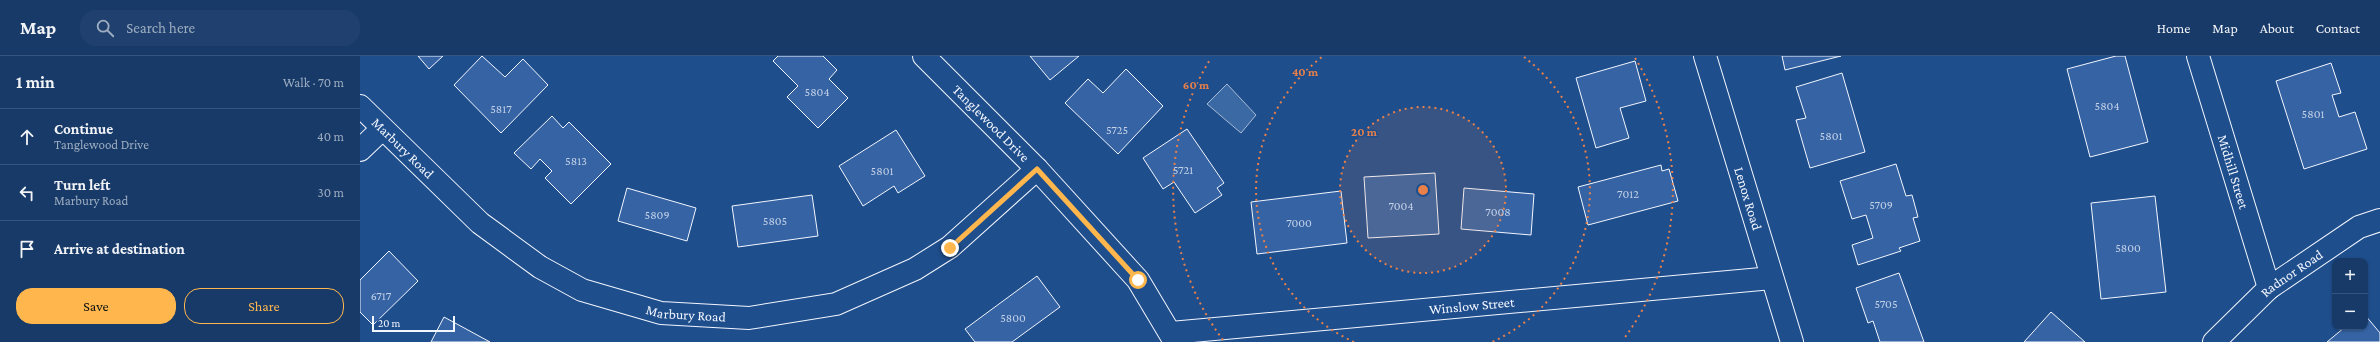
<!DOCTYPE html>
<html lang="en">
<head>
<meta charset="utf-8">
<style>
	:root { --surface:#173a69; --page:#20416f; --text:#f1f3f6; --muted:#9eadc0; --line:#36547d; --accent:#ffb74d }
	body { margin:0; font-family:"Crimson Pro",serif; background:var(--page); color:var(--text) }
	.controls { position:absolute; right:12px; bottom:12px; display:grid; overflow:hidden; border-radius:8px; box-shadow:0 1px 3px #0004 }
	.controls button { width:36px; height:36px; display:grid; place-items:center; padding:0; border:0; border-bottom:1px solid var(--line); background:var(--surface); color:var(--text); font:20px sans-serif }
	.scale { position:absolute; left:12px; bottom:10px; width:83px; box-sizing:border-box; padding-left:4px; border:2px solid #f2f6ff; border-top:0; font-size:11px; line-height:14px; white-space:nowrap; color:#f2f6ff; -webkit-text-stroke:3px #1f4e8c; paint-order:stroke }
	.stop { position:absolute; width:12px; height:12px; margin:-9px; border:3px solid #ffb74d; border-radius:50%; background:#fff }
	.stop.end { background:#ffb74d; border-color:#fff; box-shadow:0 1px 4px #0008 }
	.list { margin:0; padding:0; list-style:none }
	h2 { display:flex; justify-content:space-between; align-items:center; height:52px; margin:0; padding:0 16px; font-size:17px }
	h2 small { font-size:13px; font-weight:400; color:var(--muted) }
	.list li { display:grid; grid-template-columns:26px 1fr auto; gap:12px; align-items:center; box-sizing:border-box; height:56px; padding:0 16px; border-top:1px solid var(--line) }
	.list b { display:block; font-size:15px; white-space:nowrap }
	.list p { margin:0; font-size:13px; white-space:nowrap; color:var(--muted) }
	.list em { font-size:13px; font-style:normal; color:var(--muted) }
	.actions { display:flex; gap:8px; padding:12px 16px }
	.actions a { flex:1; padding:9px 0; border:1px solid var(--accent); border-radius:16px; text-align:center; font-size:14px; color:var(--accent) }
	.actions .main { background:var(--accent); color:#111 }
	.icon { flex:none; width:22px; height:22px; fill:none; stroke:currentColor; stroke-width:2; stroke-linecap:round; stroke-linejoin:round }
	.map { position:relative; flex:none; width:2020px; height:286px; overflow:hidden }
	header { display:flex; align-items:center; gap:24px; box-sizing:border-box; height:56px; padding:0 20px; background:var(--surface); border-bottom:1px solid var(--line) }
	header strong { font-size:19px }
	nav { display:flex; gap:22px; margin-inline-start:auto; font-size:14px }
	.search { width:280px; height:36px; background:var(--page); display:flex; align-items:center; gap:10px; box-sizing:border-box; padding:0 14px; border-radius:16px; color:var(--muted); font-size:15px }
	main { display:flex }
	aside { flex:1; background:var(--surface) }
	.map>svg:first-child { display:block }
</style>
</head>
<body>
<header>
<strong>Map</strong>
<div class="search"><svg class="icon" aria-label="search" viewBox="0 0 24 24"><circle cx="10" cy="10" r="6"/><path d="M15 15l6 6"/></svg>Search here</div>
<nav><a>Home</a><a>Map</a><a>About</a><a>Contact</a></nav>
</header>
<main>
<aside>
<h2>1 min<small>Walk · 70 m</small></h2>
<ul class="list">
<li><svg class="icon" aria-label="ahead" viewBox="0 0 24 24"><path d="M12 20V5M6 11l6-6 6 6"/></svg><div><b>Continue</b><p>Tanglewood Drive</p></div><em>40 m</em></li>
<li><svg class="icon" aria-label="left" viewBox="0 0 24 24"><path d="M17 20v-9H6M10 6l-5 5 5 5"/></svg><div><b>Turn left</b><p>Marbury Road</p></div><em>30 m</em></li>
<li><svg class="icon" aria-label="arrive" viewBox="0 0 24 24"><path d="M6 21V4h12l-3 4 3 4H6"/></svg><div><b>Arrive at destination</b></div></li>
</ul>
<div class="actions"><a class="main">Save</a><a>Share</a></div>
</aside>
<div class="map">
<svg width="2020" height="286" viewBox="0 0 2020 286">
	<rect width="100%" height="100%" fill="#1f4e8c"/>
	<!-- water -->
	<path fill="#3b69a3" stroke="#a8bbd7" d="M867,28L896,59L881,77L847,48Z"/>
	<!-- building -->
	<path fill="#3563a3" stroke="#f2f6ff" d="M58,0H83L69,13Z
		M122,0L145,21L163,3L188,29L141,77L94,29Z
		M418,0H463L477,14L469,23L488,42L458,72L427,41L438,30L413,5Z
		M670,0H719L690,24Z
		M1422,0H1481L1425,14Z
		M1756,0H1765L1788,86L1730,101L1707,13Z
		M1275,5L1286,45L1260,52L1269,82L1236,92L1216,22Z
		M1971,7L1981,37L1972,39L1979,61L1995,56L2007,93L1944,113L1916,25Z
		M766,13L803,50L758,98L705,47L728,23L743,37Z
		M1482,17L1505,96L1450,112L1436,64L1446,62L1436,31Z
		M192,60L203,72L209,66L251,108L211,148L185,122L192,115L180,103L171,113L154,97Z
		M827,73L864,127L857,132L862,139L835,157L814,126L803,133L783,102Z
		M536,74L565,120L538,137L534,130L503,150L479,110Z
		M1536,108L1546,140L1552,139L1558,161L1553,162L1560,185L1539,192L1541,195L1498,209L1492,189L1513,182L1506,159L1492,163L1480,125Z
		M1301,109L1302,115L1309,113L1318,145L1228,169L1218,131Z
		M1075,117L1079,178L1008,182L1004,121Z
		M267,132L336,152L327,185L258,165Z
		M1104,132L1174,138L1171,179L1101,173Z
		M981,135L987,187L897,198L891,146Z
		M452,139L458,180L378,191L372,150Z
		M1795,140L1806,236L1741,243L1731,147Z
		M29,195L58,225L13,269L0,256V224Z
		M1539,217L1564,286H1520L1513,265L1508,267L1496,232Z
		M677,220L700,251L652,286H615L605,273Z
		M1691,256L1725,286H1664Z
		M2005,259L2020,277V286H1967L1985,271H2005Z
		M84,261L130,286H71Z"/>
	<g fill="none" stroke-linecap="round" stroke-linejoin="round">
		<defs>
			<g id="minor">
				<path id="s1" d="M564,0L677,113L778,224L815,286"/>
				<path id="s2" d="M1345,0L1432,286"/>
				<path id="s3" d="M1838,0L1909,232"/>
				<path id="s4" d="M0,50L120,167L180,211L222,234L301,257L389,262L476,248L555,213L590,191L677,113"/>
				<path d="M0,94L22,73"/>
				<path id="s5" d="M811,277L1412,222"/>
				<path id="s6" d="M1854,286L1909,232L1999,171L2020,164"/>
			</g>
		</defs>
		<!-- minor casing -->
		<use href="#minor" stroke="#f2f6ff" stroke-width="24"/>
		<!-- minor -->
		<use href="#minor" stroke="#1f4e8c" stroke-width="22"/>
	</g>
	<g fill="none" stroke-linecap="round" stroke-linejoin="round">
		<!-- route -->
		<path stroke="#ffb74d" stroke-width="5" d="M590,192L677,113L778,224"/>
	</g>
	<!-- distance rings -->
	<circle cx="1063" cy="134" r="83" fill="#ea8049" fill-opacity=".12"/>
	<g fill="none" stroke="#ea8049" stroke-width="2" stroke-dasharray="2 4">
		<circle cx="1063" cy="134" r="83"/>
		<path d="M994 286A167 167 0 0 1 962 1M1164 1A167 167 0 0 1 1132 286"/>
		<path d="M863 284A250 250 0 0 1 851 2M1275 2A250 250 0 0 1 1263 284"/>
	</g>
	<g text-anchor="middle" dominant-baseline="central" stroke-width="3" stroke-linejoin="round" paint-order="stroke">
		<!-- number labels -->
		<g font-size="12" fill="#c3d1e8">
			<text x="457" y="36">5804</text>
			<text x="1747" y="50">5804</text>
			<text x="141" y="53">5817</text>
			<text x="1953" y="58">5801</text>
			<text x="757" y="74">5725</text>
			<text x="1471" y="80">5801</text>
			<text x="216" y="105">5813</text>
			<text x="823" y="114">5721</text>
			<text x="522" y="115">5801</text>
			<text x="1268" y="138">7012</text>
			<text x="1521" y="149">5709</text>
			<text x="1041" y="150">7004</text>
			<text x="1138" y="156">7008</text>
			<text x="297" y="159">5809</text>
			<text x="415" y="165">5805</text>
			<text x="939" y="167">7000</text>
			<text x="1768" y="192">5800</text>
			<text x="21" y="240">6717</text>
			<text x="1526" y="248">5705</text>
			<text x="653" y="262">5800</text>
		</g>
		<!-- street labels -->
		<g font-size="14" fill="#f2f6ff" stroke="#1f4e8c">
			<text stroke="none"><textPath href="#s1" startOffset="95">Tanglewood Drive</textPath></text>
			<text stroke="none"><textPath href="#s4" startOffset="60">Marbury Road</textPath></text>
			<text stroke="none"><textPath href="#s3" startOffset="121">Midhill Street</textPath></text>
			<text stroke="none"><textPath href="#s2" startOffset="149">Lenox Road</textPath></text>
			<text stroke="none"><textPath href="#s6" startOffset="104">Radnor Road</textPath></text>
			<text stroke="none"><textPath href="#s5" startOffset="302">Winslow Street</textPath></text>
			<text stroke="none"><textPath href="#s4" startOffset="397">Marbury Road</textPath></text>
		</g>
	</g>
	<circle cx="1063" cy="134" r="6" fill="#ea8049" stroke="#1f4e8c" stroke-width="2"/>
	<g font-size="12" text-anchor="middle" font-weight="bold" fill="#ea8049" stroke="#1f4e8c" stroke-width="3" stroke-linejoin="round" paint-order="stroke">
		<text x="945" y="20">40 m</text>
		<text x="836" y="33">60 m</text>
		<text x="1004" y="80">20 m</text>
	</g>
</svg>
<div class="controls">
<button>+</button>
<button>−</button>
</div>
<div class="scale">20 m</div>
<div class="stop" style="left:778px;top:224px"></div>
<div class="stop end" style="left:590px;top:192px"></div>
</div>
</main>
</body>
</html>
